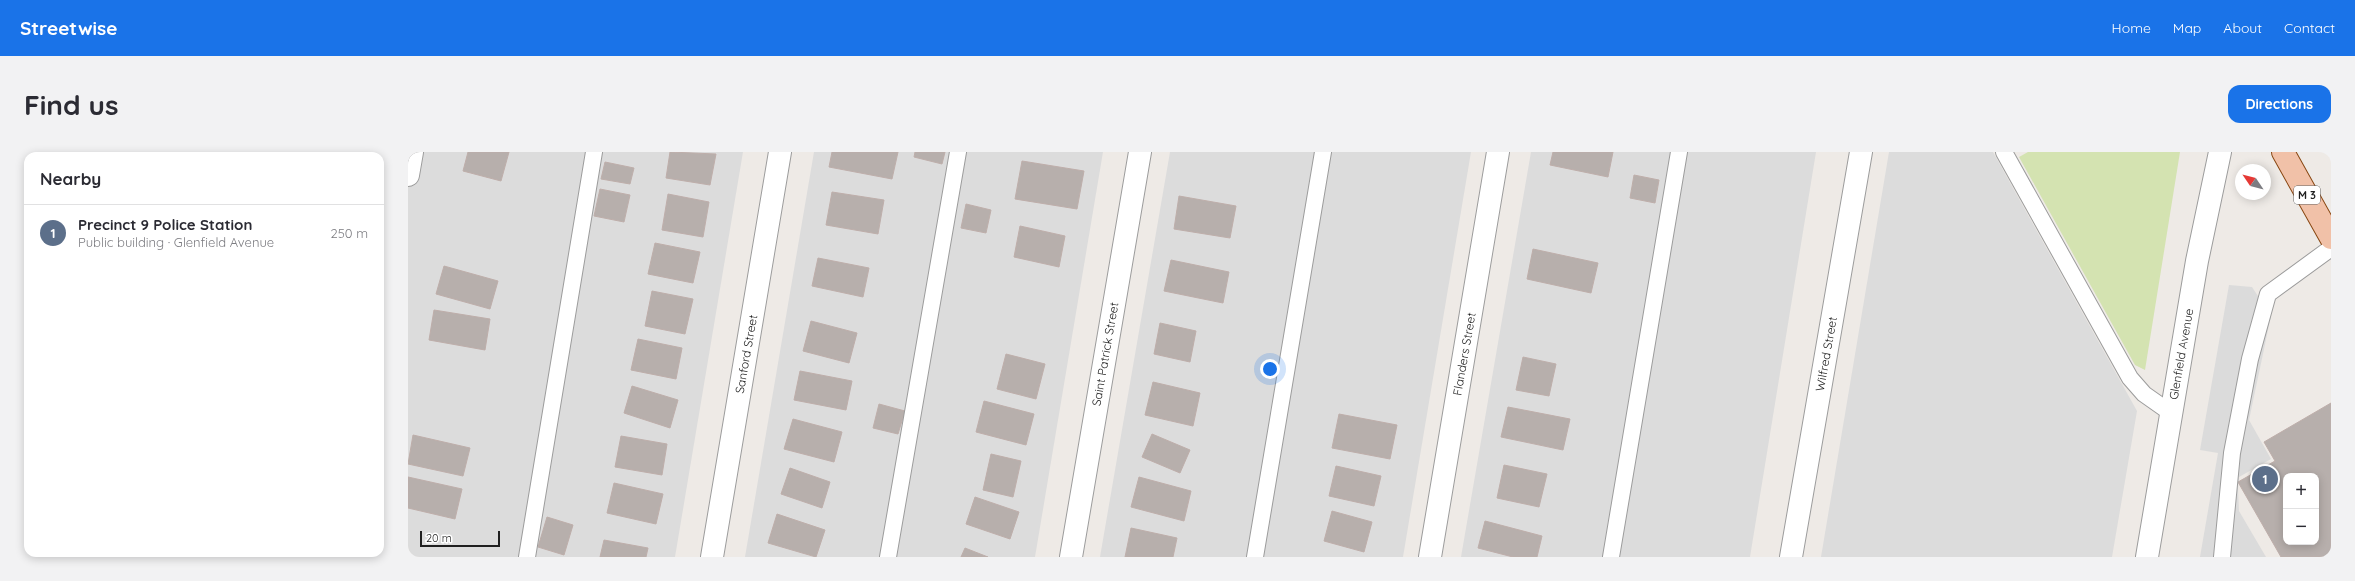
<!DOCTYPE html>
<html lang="en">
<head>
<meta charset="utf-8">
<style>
	:root { --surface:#fff; --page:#f2f2f3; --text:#2b2b33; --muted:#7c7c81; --line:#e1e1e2; --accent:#1a73e8 }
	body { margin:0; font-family:Quicksand,sans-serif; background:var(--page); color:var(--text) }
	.controls { position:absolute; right:12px; bottom:12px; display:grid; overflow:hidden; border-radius:8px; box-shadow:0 2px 10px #0003 }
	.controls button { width:36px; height:36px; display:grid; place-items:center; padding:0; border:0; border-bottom:1px solid var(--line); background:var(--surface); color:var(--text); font:20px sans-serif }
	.compass { position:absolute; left:1827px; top:12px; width:36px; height:36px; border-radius:50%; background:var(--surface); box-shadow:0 2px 10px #0003; rotate:305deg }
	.scale { position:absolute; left:12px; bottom:10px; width:80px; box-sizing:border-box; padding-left:4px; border:2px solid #1f1f1f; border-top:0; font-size:11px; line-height:14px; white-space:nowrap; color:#1f1f1f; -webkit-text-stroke:3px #fff; paint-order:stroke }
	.you { position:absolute; left:862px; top:217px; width:14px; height:14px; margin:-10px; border:3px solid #fff; border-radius:50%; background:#1a73e8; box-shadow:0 0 0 6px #1a73e833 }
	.badge { display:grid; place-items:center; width:26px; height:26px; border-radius:50%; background:var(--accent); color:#fff; font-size:13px; font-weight:700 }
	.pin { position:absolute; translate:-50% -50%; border:2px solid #fff; box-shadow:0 1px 4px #0006 }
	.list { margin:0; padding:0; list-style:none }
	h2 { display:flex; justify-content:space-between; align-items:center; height:52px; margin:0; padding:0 16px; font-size:17px }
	h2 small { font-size:13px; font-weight:400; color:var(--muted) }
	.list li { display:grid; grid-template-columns:26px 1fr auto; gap:12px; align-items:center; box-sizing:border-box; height:56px; padding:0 16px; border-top:1px solid var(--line) }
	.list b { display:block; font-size:15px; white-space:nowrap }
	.list p { margin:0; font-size:13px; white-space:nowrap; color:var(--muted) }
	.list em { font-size:13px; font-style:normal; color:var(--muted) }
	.map { position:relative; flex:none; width:1923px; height:405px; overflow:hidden; border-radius:12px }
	header { display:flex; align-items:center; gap:24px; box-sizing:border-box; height:56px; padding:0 20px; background:var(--accent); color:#fff }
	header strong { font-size:19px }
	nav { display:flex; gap:22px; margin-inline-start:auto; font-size:14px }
	.intro { display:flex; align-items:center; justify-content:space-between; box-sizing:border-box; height:96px; padding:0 24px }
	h1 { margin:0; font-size:28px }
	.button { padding:10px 18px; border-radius:12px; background:var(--accent); color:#fff; font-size:14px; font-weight:700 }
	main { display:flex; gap:24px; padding:0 24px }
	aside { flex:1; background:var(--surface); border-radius:12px; box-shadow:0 2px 10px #0003 }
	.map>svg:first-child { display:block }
</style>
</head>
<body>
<header>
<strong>Streetwise</strong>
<nav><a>Home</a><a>Map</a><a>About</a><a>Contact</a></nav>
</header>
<div class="intro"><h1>Find us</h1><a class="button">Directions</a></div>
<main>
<aside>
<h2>Nearby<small></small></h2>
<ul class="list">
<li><span class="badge" style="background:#5c6f8a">1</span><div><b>Precinct 9 Police Station</b><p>Public building · Glenfield Avenue</p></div><em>250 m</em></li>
</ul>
</aside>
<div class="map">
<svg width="1923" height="405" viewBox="0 0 1923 405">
	<rect width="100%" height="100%" fill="#eeeae6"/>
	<!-- residential -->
	<path fill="#dcdcdc" d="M0,0H335L267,405H0Z
		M406,0H695L627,405H337Z
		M762,0H1063L995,405H692Z
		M1123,0H1408L1342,405H1053Z
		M1481,0H1585L1729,259L1704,405H1413Z"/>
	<!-- grass -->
	<path fill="#d4e3b1" d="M1620,0H1772L1737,218L1727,213L1611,5Z"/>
	<!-- parking -->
	<path fill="#dbdbdb" d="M1821,133L1844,135L1863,164L1841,268L1863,307L1831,325L1830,336L1831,359L1858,405H1792L1810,301L1792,298Z"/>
	<!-- building -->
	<path fill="#b7afac" stroke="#beaeaa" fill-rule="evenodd" d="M60,0H101L93,29L55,19Z
		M262,0L308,2L302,33L258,26Z
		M424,0H490L484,27L421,15Z
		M507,0H537L534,12L506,5Z
		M1145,0H1205L1200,25L1142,13Z
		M614,9L676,19L669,57L607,47Z
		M197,10L226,16L222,32L193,27Z
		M1226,23L1251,28L1247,51L1222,46Z
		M192,37L222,43L216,70L186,64Z
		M424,40L476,48L470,82L418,73Z
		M260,42L301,50L295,85L254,78Z
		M771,44L828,54L822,86L766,77Z
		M558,52L583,58L578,81L553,76Z
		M612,74L657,84L651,115L606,105Z
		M247,91L292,100L285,131L240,122Z
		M1125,97L1190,111L1183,141L1119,127Z
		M410,106L461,116L455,145L404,134Z
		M763,108L821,120L815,151L756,139Z
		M36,114L90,129L82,157L28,142Z
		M244,139L285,147L277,182L237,174Z
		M26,158L82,167L77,198L21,188Z
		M403,169L449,181L441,211L395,199Z
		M752,171L788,179L782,210L746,202Z
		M230,187L274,196L268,227L223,218Z
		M598,202L637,212L628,247L589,237Z
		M1115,205L1148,212L1141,244L1108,238Z
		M392,219L444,229L438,258L386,248Z
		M745,230L792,241L785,274L737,263Z
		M224,234L270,248L262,276L216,261Z
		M576,249L626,262L618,293L568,280Z
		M1923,251V405H1873L1830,330L1867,309L1856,290ZM1878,324H1908V390H1878Z
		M471,252L497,259L490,282L465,276Z
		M1100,255L1162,267L1155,298L1093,285Z
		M931,262L989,273L982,307L924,296Z
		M385,267L434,280L426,310L376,297Z
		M744,282L782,298L772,321L734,305Z
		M5,283L62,296L55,324L0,312Z
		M213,284L259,292L254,323L207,315Z
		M583,302L613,309L605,345L575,338Z
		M1096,313L1139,322L1131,355L1089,346Z
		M928,314L973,324L966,354L921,344Z
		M382,316L422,330L414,356L373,342Z
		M0,325L54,337L47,367L0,356Z
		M731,325L783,339L776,369L723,355Z
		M206,331L255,342L248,372L199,361Z
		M567,345L611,360L602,387L558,372Z
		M924,359L964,370L956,400L916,389Z
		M369,362L417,378L408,405L360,391Z
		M139,365L165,373L156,403L130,395Z
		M1077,369L1134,384L1129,405H1105L1070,396Z
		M723,376L769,386L765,405H717Z
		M196,388L240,396L238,405H192Z
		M557,396L580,405H553Z"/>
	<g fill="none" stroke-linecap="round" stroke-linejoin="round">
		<defs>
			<path id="lane" d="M1596,0L1722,226L1736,242L1763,261
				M119,405L186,0
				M480,405L550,0
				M847,405L915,0
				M1203,405L1271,0
				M1814,405L1824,301L1842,207L1860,142L1923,96"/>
			<path id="street" d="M0,23L4,0
				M304,405L372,0
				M663,405L732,0
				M1022,405L1090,0
				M1383,405L1453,0
				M1739,405L1789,109L1812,0"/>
			<path id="primary" d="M1875,0L1923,86"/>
		</defs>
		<!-- lane casing -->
		<use href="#lane" stroke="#9c9c9c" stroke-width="18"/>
		<!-- street casing -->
		<use href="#street" stroke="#9c9c9c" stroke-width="24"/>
		<!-- primary casing -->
		<use href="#primary" stroke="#884611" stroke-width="24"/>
		<!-- lane -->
		<use href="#lane" stroke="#fff" stroke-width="16"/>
		<!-- street -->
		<use href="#street" stroke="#fff" stroke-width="22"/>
		<!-- primary -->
		<use href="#primary" stroke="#f1c1a8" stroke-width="22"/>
	</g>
	<g text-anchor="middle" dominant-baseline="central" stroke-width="3" stroke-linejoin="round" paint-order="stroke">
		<!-- shield labels -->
		<rect fill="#fff" stroke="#626262" stroke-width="1" x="1886" y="34" width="26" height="18" rx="3"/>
		<g font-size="11" font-weight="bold" fill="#1f1f1f">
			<text x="1899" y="43">M 3</text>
		</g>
		<!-- street labels -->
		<g font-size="12" fill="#1f1f1f" stroke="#fff">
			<text transform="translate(338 202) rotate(-80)">Sanford Street</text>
			<text transform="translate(697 202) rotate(-80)">Saint Patrick Street</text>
			<text transform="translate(1056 202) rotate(-80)">Flanders Street</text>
			<text transform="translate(1418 202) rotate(-80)">Wilfred Street</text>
			<text transform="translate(1773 202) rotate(-80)">Glenfield Avenue</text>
		</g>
	</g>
</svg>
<div class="controls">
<button>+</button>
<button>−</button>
</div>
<svg class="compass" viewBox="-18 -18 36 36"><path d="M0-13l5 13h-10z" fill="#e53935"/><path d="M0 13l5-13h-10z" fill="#7c7c81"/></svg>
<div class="scale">20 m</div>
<div class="you"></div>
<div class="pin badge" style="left:1857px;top:327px;background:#5c6f8a">1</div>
</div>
</main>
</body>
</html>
